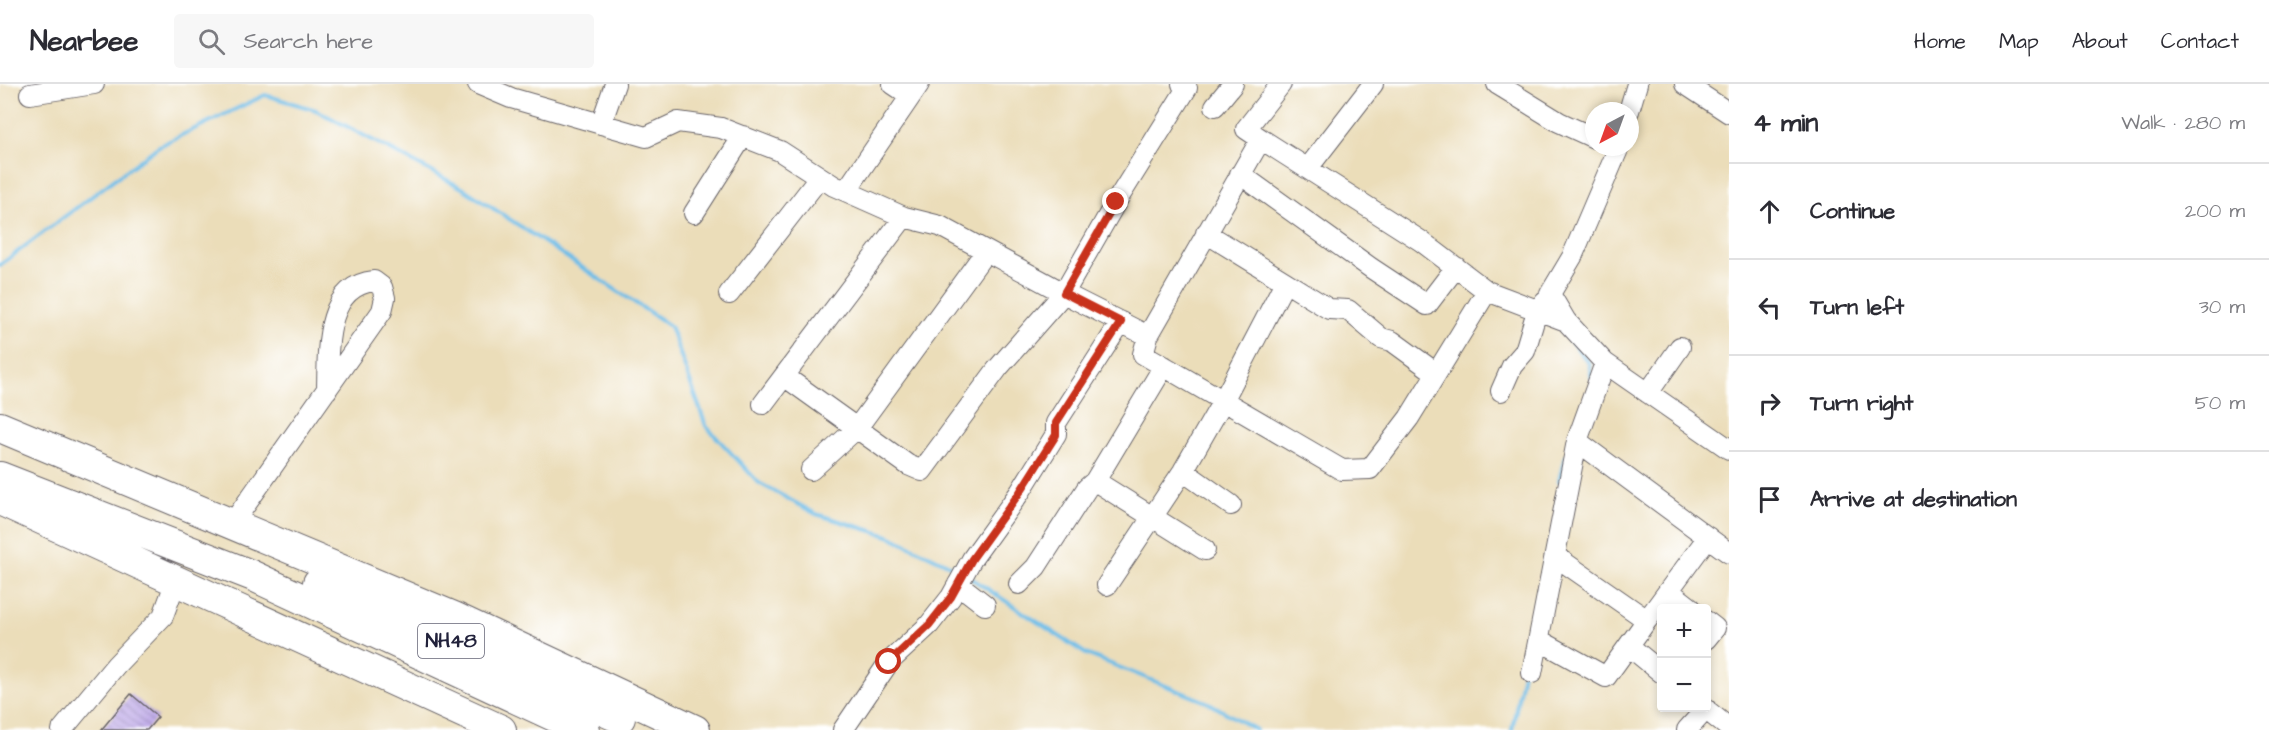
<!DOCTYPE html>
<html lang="en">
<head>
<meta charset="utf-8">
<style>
	:root { --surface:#fff; --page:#f7f7f7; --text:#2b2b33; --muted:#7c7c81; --line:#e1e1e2 }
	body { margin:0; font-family:"Architects Daughter",sans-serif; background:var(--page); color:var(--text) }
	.controls { position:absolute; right:18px; bottom:18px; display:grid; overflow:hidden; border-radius:6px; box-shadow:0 3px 9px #0003 }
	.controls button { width:54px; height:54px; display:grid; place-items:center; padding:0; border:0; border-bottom:2px solid var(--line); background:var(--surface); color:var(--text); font:30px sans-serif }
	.compass { position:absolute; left:1585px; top:18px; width:54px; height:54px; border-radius:50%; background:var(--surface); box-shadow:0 3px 9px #0003; rotate:221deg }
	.stop { position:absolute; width:18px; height:18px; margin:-14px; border:4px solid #c8321e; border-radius:50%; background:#fff }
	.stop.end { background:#c8321e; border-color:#fff; box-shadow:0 2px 6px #0008 }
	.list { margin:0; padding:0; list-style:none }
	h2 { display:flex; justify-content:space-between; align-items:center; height:78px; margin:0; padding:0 24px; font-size:26px }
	h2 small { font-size:20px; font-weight:400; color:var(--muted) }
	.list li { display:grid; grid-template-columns:39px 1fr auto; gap:18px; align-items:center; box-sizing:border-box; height:96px; padding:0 24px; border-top:2px solid var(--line) }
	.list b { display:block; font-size:22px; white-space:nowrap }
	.list em { font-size:20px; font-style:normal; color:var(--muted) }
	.icon { flex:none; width:33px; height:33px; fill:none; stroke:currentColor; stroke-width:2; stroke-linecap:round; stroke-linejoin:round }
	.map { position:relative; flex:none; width:1729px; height:646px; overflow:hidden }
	header { display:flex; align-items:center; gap:36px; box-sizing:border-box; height:84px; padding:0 30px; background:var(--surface); border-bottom:2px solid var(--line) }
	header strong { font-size:28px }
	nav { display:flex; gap:33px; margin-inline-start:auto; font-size:21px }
	.search { width:420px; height:54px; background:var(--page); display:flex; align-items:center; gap:15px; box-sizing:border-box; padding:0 21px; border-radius:6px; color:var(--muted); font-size:22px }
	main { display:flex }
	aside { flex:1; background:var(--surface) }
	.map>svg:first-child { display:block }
</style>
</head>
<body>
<header>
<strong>Nearbee</strong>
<div class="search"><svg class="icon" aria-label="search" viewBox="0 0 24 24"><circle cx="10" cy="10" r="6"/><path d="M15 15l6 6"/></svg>Search here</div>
<nav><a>Home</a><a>Map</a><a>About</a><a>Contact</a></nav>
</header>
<main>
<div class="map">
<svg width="1729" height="646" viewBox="0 0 1729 646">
	<defs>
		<pattern id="building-back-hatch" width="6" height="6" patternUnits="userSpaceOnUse" patternTransform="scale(1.5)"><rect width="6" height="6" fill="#c2afe9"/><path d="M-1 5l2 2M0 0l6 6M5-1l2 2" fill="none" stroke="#a696c9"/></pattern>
	</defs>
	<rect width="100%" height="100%" fill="#fff"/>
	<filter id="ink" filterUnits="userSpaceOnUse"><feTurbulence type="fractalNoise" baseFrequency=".0167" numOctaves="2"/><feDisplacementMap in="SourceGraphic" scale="12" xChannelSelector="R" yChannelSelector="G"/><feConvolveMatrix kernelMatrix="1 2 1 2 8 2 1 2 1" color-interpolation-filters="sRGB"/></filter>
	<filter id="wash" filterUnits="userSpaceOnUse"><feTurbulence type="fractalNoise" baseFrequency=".008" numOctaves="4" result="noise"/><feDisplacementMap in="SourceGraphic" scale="24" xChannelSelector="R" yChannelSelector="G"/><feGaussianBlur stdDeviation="1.35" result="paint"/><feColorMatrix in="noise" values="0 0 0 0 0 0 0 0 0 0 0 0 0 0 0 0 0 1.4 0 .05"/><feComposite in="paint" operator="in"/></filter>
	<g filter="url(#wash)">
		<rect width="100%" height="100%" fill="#ebddb9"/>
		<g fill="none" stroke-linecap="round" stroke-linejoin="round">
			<!-- stream -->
			<path stroke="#6dbde8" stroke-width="4" d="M0,181L159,62L265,11L316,26L464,105L670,242L706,342L759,399L816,430L889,452L958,485
				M1566,251L1589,279L1592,295
				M1559,397L1565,373
				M971,494L1086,570L1209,619L1256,646
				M1512,646L1523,588"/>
		</g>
		<g id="blocks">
			<!-- building -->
			<path fill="url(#building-back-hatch)" d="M131,610L158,633L147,646H101Z"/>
		</g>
	</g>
	<g filter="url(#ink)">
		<use href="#blocks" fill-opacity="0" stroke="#686367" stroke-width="1.5"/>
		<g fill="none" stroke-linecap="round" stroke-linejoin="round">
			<defs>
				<path id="minor" d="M478,0L511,14L646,53L678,38L721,44L780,67L834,102L904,133L940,142L1073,214L1148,252L1143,270L1342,386L1370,385L1409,334L1487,207
					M893,0L911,12
					M1497,0L1559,38L1594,54
					M1685,0L1729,29
					M30,10L94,0
					M1215,22L1233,0
					M1629,27L1637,0
					M601,40L615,0
					M1261,55L1246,45L1281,0
					M1308,84L1373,0
					M1240,90L1371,184L1427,221L1456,183
					M846,107L919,0
					M694,129L743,52
					M1206,149L1329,225L1348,226L1381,254L1392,257L1436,289
					M729,210L820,93
					M1148,252L1261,55L1421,157L1487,207L1566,237
					M1605,279L1729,365
					M784,292L908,381L922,387L998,284L1064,209L1116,118L1187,4L1182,0
					M1501,307L1512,282L1525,267L1537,227L1545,217
					M1648,309L1680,263
					M763,320L904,133
					M1577,357L1729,469
					M811,386L857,344L986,167
					M1183,387L1231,421
					M1095,397L1205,466
					M232,440L382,227L385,214L382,203L374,197C324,202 328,268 327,306
					M1555,472L1647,536L1708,453
					M958,500L985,521
					M1019,500L1036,483L1087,404L1095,397L1164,282
					M1107,501L1183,387L1223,317L1285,198
					M1669,507L1691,524
					M1706,537L1715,544L1706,555
					M1539,556L1606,593L1647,536
					M1629,562L1662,589
					M1532,589L1577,357L1605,279L1566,237L1550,210L1572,173L1619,63
					M1704,624L1729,644
					M62,646L116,581L163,532L176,497
					M843,646L889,578L929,541L951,513L972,475L1020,408L1056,350V339L1121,238
					M1687,646L1706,625"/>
				<path id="highway" d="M0,343L454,533L695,646
					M0,393L251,491L584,646
					M0,416L501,646
					M318,499L620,634"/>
			</defs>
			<!-- minor casing -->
			<use href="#minor" stroke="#686367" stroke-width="22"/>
			<!-- highway casing -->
			<use href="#highway" stroke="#686367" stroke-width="32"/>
			<!-- minor -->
			<use href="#minor" stroke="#fff" stroke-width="20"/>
			<!-- highway -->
			<use href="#highway" stroke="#fff" stroke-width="30"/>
		</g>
	</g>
	<g fill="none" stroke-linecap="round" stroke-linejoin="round" filter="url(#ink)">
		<!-- route -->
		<path stroke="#c8321e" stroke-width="8" d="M889,578L929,541L951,513L972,475L1020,408L1056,351V339L1121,238L1064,209L1116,118"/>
	</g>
	<g text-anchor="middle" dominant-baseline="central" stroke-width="5" stroke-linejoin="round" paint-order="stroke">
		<!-- shield labels -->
		<rect fill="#fff" stroke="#646476" stroke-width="1.5" x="418" y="540" width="66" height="34" rx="4.5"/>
		<g font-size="20" font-weight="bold" fill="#22223b">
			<text x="451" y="557">NH48</text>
		</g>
	</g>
</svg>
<div class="controls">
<button>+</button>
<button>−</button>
</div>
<svg class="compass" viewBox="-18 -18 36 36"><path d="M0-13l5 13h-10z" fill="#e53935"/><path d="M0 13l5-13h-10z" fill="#7c7c81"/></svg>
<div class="stop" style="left:889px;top:578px"></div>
<div class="stop end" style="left:1116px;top:118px"></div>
</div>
<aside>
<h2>4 min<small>Walk · 280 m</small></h2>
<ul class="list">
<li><svg class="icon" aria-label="ahead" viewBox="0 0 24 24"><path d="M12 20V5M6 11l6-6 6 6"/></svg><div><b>Continue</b></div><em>200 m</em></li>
<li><svg class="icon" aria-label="left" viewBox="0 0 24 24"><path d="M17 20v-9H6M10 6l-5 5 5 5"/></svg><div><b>Turn left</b></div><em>30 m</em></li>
<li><svg class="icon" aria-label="right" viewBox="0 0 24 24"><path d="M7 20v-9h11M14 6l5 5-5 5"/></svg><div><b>Turn right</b></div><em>50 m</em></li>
<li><svg class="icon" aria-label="arrive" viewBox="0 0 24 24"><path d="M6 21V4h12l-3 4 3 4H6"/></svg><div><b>Arrive at destination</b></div></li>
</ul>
</aside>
</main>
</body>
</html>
